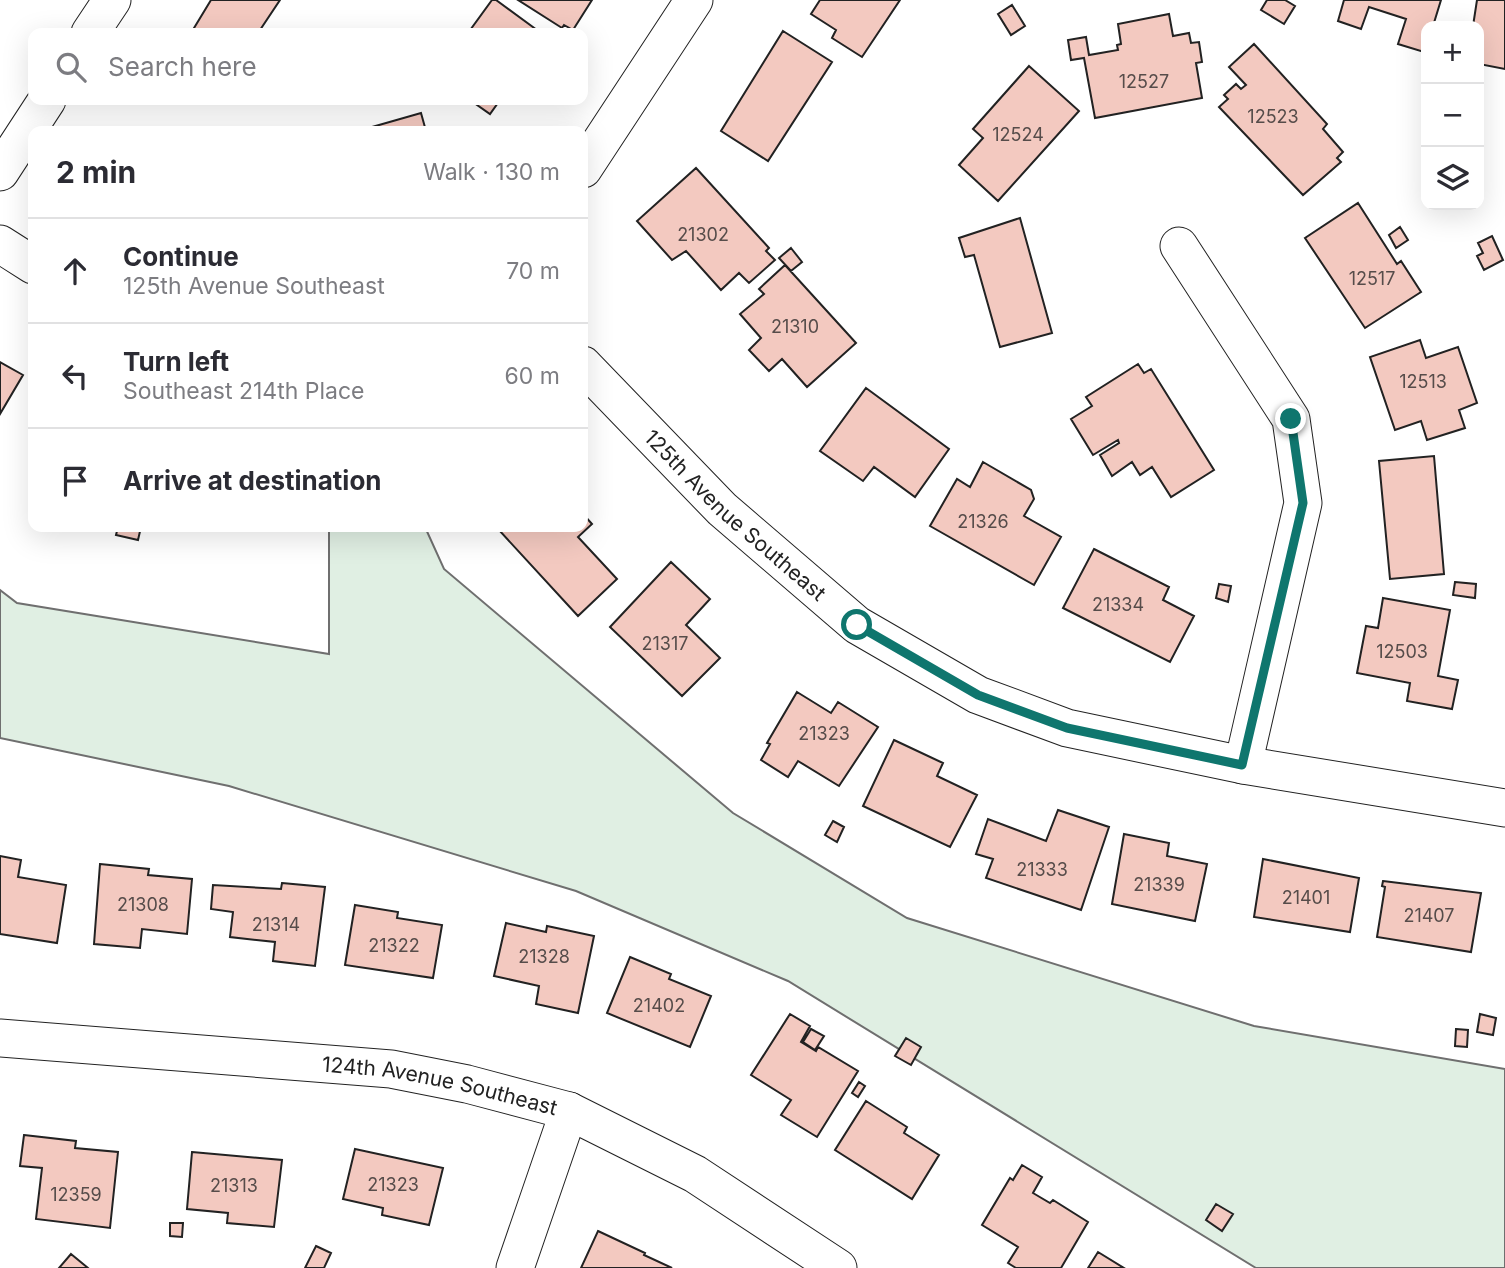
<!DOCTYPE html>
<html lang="en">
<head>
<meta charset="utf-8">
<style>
	:root { --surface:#fff; --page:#f2f2f3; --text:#2b2b33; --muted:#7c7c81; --line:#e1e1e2 }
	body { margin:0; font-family:Inter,sans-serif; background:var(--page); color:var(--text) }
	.controls { position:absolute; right:21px; top:21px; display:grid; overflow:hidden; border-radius:14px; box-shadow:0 7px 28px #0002 }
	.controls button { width:63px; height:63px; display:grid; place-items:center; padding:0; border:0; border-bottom:2px solid var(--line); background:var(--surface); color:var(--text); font:35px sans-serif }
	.stop { position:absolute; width:21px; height:21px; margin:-16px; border:5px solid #0f766e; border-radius:50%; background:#fff }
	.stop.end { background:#0f766e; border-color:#fff; box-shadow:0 2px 7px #0008 }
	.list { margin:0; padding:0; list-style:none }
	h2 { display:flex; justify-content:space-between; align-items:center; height:91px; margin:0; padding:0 28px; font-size:30px }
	h2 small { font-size:23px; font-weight:400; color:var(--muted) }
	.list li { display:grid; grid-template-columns:46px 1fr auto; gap:21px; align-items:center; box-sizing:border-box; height:105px; padding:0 28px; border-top:2px solid var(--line) }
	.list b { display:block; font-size:26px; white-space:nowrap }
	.list p { margin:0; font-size:23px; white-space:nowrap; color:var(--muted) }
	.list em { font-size:23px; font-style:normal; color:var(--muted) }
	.icon { flex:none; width:38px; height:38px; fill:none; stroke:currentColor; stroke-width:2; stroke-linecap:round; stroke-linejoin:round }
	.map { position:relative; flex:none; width:1505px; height:1268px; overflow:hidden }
	.search { position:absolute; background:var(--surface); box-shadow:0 7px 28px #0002; left:28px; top:28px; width:560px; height:77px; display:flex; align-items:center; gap:18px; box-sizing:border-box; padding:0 24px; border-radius:14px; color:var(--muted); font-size:26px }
	.panel { position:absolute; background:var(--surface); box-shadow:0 7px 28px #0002; left:28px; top:126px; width:560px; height:406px; border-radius:14px }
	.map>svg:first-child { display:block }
</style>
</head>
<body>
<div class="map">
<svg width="1505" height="1268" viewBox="0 0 1505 1268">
	<rect width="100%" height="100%" fill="#fff"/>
	<!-- green -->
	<path fill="#e0efe3" stroke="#6f6f6f" stroke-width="2" d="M329,527H425L444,569L733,813L907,918L1254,1026L1505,1069V1268H1256L788,981L576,891L229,786L0,738V590L17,603L329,654Z"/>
	<!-- building -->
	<path fill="#f3c9c0" stroke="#222" stroke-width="2" d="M211,0H280L258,33H191Z
		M492,0H496L541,33H468Z
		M518,0H592L573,30L564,25L562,28Z
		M820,0H900L862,57L832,38L836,30L811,14Z
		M1267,0H1285L1295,6L1284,24L1261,10Z
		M1344,0H1441L1433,26H1426L1424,52L1398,44L1406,19L1369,7L1361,29L1338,21Z
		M1477,0H1505V69L1479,64V26H1473Z
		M1012,5L1025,26L1011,35L998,14Z
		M1169,14L1173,36L1189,33L1191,43L1199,42L1202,62L1196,63L1202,98L1095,118L1084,58L1071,60L1068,40L1086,37L1089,55L1118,50L1117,45L1121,44L1118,24Z
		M783,31L832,62L768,161L721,131Z
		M1254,44L1327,124L1323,129L1343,152L1337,158L1341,162L1303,195L1219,107L1228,99L1224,95L1236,84L1241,89L1246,85L1229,67Z
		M1029,66L1079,111L998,201L959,165L983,138L973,129Z
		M470,100H500L490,114Z
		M421,113L426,131H358Z
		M696,168L769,248L766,251L775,260L749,283L739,273L721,290L686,251L672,260L637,221Z
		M1358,203L1397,264L1401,261L1421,292L1365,328L1305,238Z
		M1020,218L1052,333L1000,347L974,255L965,257L959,238Z
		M1400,227L1408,240L1396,248L1389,235Z
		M1492,236L1503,260L1484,270L1477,256L1483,253L1478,243Z
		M791,248L802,262L791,271L779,258Z
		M785,265L856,343L807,387L782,359L769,371L749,350L761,338L740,314L764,294L759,289Z
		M1420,340L1426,358L1458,347L1477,403L1459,410L1465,428L1427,440L1421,421L1395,430L1370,357Z
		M0,362L23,375L0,414Z
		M1138,364L1144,373L1151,369L1214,470L1171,497L1152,467L1140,475L1132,462L1112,476L1100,455L1119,443L1118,440L1093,455L1071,419L1092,406L1086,397Z
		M866,388L949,449L915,497L874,467L863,481L820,451Z
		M1434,456L1444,574L1390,579L1379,461Z
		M983,462L1031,490L1034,499L1024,516L1061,537L1034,585L930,526L957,479L970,487Z
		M583,514L592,524L578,537L617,579L578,616L498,529L583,527Z
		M118,527H141L138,540L116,535Z
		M1094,549L1169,587L1163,600L1194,616L1170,662L1063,608Z
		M671,562L710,599L686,625L720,658L682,696L610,627Z
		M1455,582L1476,584L1475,598L1453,595Z
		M1219,584L1231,586L1228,602L1216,598Z
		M1383,598L1450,610L1438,676L1458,680L1452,709L1407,701L1410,683L1357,673L1366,626L1378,628Z
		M797,692L831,713L838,702L878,727L839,786L798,761L788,777L761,760L770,744L767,743Z
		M894,740L943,763L937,776L977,795L950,847L863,806Z
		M1058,810L1109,827L1081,910L986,878L993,859L976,854L988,819L1046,841Z
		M833,821L844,827L837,842L825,835Z
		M1124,834L1169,843L1167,856L1207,864L1195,921L1112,904Z
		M0,856L21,860L18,877L66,885L57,943L0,934Z
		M1263,859L1359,878L1350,932L1254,917Z
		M100,864L149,869L148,875L192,879L187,934L142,929L140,948L94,944Z
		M1383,881L1481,893L1471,952L1377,937L1385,887L1382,886Z
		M282,883L325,887L315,966L273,961L275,942L230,937L233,912L211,909L213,885L281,889Z
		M355,905L398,912L397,918L442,925L433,978L345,965Z
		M506,923L546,932L547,926L594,936L578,1013L536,1004L539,986L494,976Z
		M630,957L671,974L669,979L711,996L690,1047L607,1013Z
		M790,1014L810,1026L801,1042L816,1051L818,1047L858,1071L817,1137L781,1115L791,1100L751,1075Z
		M1480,1014L1496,1018L1493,1035L1477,1032Z
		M811,1029L824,1036L815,1050L803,1042Z
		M1456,1029L1468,1030L1467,1047L1455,1046Z
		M906,1038L921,1047L911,1065L895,1056Z
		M859,1082L865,1086L858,1097L852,1093Z
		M866,1101L907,1127L904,1133L939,1155L912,1199L835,1150Z
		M24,1135L76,1141L75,1148L118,1152L110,1228L36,1219L42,1168L20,1166Z
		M355,1149L443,1168L429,1225L382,1215L383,1208L343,1199Z
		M192,1152L282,1160L274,1227L227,1223L228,1213L187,1209Z
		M1022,1165L1042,1177L1033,1193L1050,1203L1053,1200L1088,1222L1061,1268H1016L1008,1263L1018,1247L982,1225L1010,1178L1013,1180Z
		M1216,1204L1233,1214L1222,1231L1206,1220Z
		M170,1223H183L182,1237L170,1236Z
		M598,1231L645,1253L644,1255L672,1268H581Z
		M316,1246L331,1253L324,1268H305Z
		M1098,1252L1124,1268H1088Z
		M71,1254L88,1268H59Z"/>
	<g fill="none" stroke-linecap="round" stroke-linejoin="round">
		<defs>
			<g id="minor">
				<path d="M90,33L112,0"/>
				<path d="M583,169L694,0"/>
				<path d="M0,172L47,100"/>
				<path d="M0,244L33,265"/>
				<path d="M1179,246L1291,419L1303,503L1243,765"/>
				<path id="s1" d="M583,365L722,509L857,625L978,695L1067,728L1243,765L1505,808"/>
				<path id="s2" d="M0,1038L391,1069L467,1084L569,1111L695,1174L838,1268"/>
				<path d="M515,1268L569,1111"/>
			</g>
		</defs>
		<!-- minor casing -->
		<use href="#minor" stroke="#222" stroke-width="39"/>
		<!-- minor -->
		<use href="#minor" stroke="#fff" stroke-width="37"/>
	</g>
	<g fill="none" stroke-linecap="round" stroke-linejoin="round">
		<!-- route -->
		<path stroke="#0f766e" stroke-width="9" d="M857,625L978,695L1067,728L1242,765L1303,503L1291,419"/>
	</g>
	<g text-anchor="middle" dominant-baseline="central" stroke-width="5" stroke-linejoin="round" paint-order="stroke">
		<!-- number labels -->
		<g font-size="18" fill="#564c4a">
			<text x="1144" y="81">12527</text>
			<text x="1273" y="116">12523</text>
			<text x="1018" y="134">12524</text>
			<text x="703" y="234">21302</text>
			<text x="1372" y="278">12517</text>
			<text x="795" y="326">21310</text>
			<text x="1423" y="381">12513</text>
			<text x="983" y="521">21326</text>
			<text x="1118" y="604">21334</text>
			<text x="665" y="643">21317</text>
			<text x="1402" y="651">12503</text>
			<text x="824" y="733">21323</text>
			<text x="1042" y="869">21333</text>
			<text x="1159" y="884">21339</text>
			<text x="1306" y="897">21401</text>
			<text x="143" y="904">21308</text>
			<text x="1429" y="915">21407</text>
			<text x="276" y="924">21314</text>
			<text x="394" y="945">21322</text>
			<text x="544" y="956">21328</text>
			<text x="659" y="1005">21402</text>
			<text x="393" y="1184">21323</text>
			<text x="234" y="1185">21313</text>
			<text x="76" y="1194">12359</text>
		</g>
		<!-- street labels -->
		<g font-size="21" fill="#222" stroke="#fff">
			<text stroke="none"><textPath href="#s1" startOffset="214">125th Avenue Southeast</textPath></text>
			<text stroke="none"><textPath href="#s2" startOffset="443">124th Avenue Southeast</textPath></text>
		</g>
	</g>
</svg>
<div class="controls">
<button>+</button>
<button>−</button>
<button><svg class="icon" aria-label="layers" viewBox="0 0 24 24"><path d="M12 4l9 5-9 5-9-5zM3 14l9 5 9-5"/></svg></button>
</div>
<div class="stop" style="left:857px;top:625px"></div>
<div class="stop end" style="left:1291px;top:419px"></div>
<div class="search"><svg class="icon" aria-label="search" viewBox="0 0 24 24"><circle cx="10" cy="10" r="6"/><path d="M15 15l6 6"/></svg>Search here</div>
<section class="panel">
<h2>2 min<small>Walk · 130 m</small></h2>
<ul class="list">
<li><svg class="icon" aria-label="ahead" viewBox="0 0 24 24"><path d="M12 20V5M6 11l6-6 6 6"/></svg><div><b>Continue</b><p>125th Avenue Southeast</p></div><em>70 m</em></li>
<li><svg class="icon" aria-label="left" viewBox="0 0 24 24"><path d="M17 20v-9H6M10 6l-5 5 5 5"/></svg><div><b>Turn left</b><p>Southeast 214th Place</p></div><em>60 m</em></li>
<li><svg class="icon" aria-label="arrive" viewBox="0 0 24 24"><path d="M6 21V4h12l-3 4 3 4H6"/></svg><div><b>Arrive at destination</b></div></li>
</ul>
</section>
</div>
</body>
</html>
